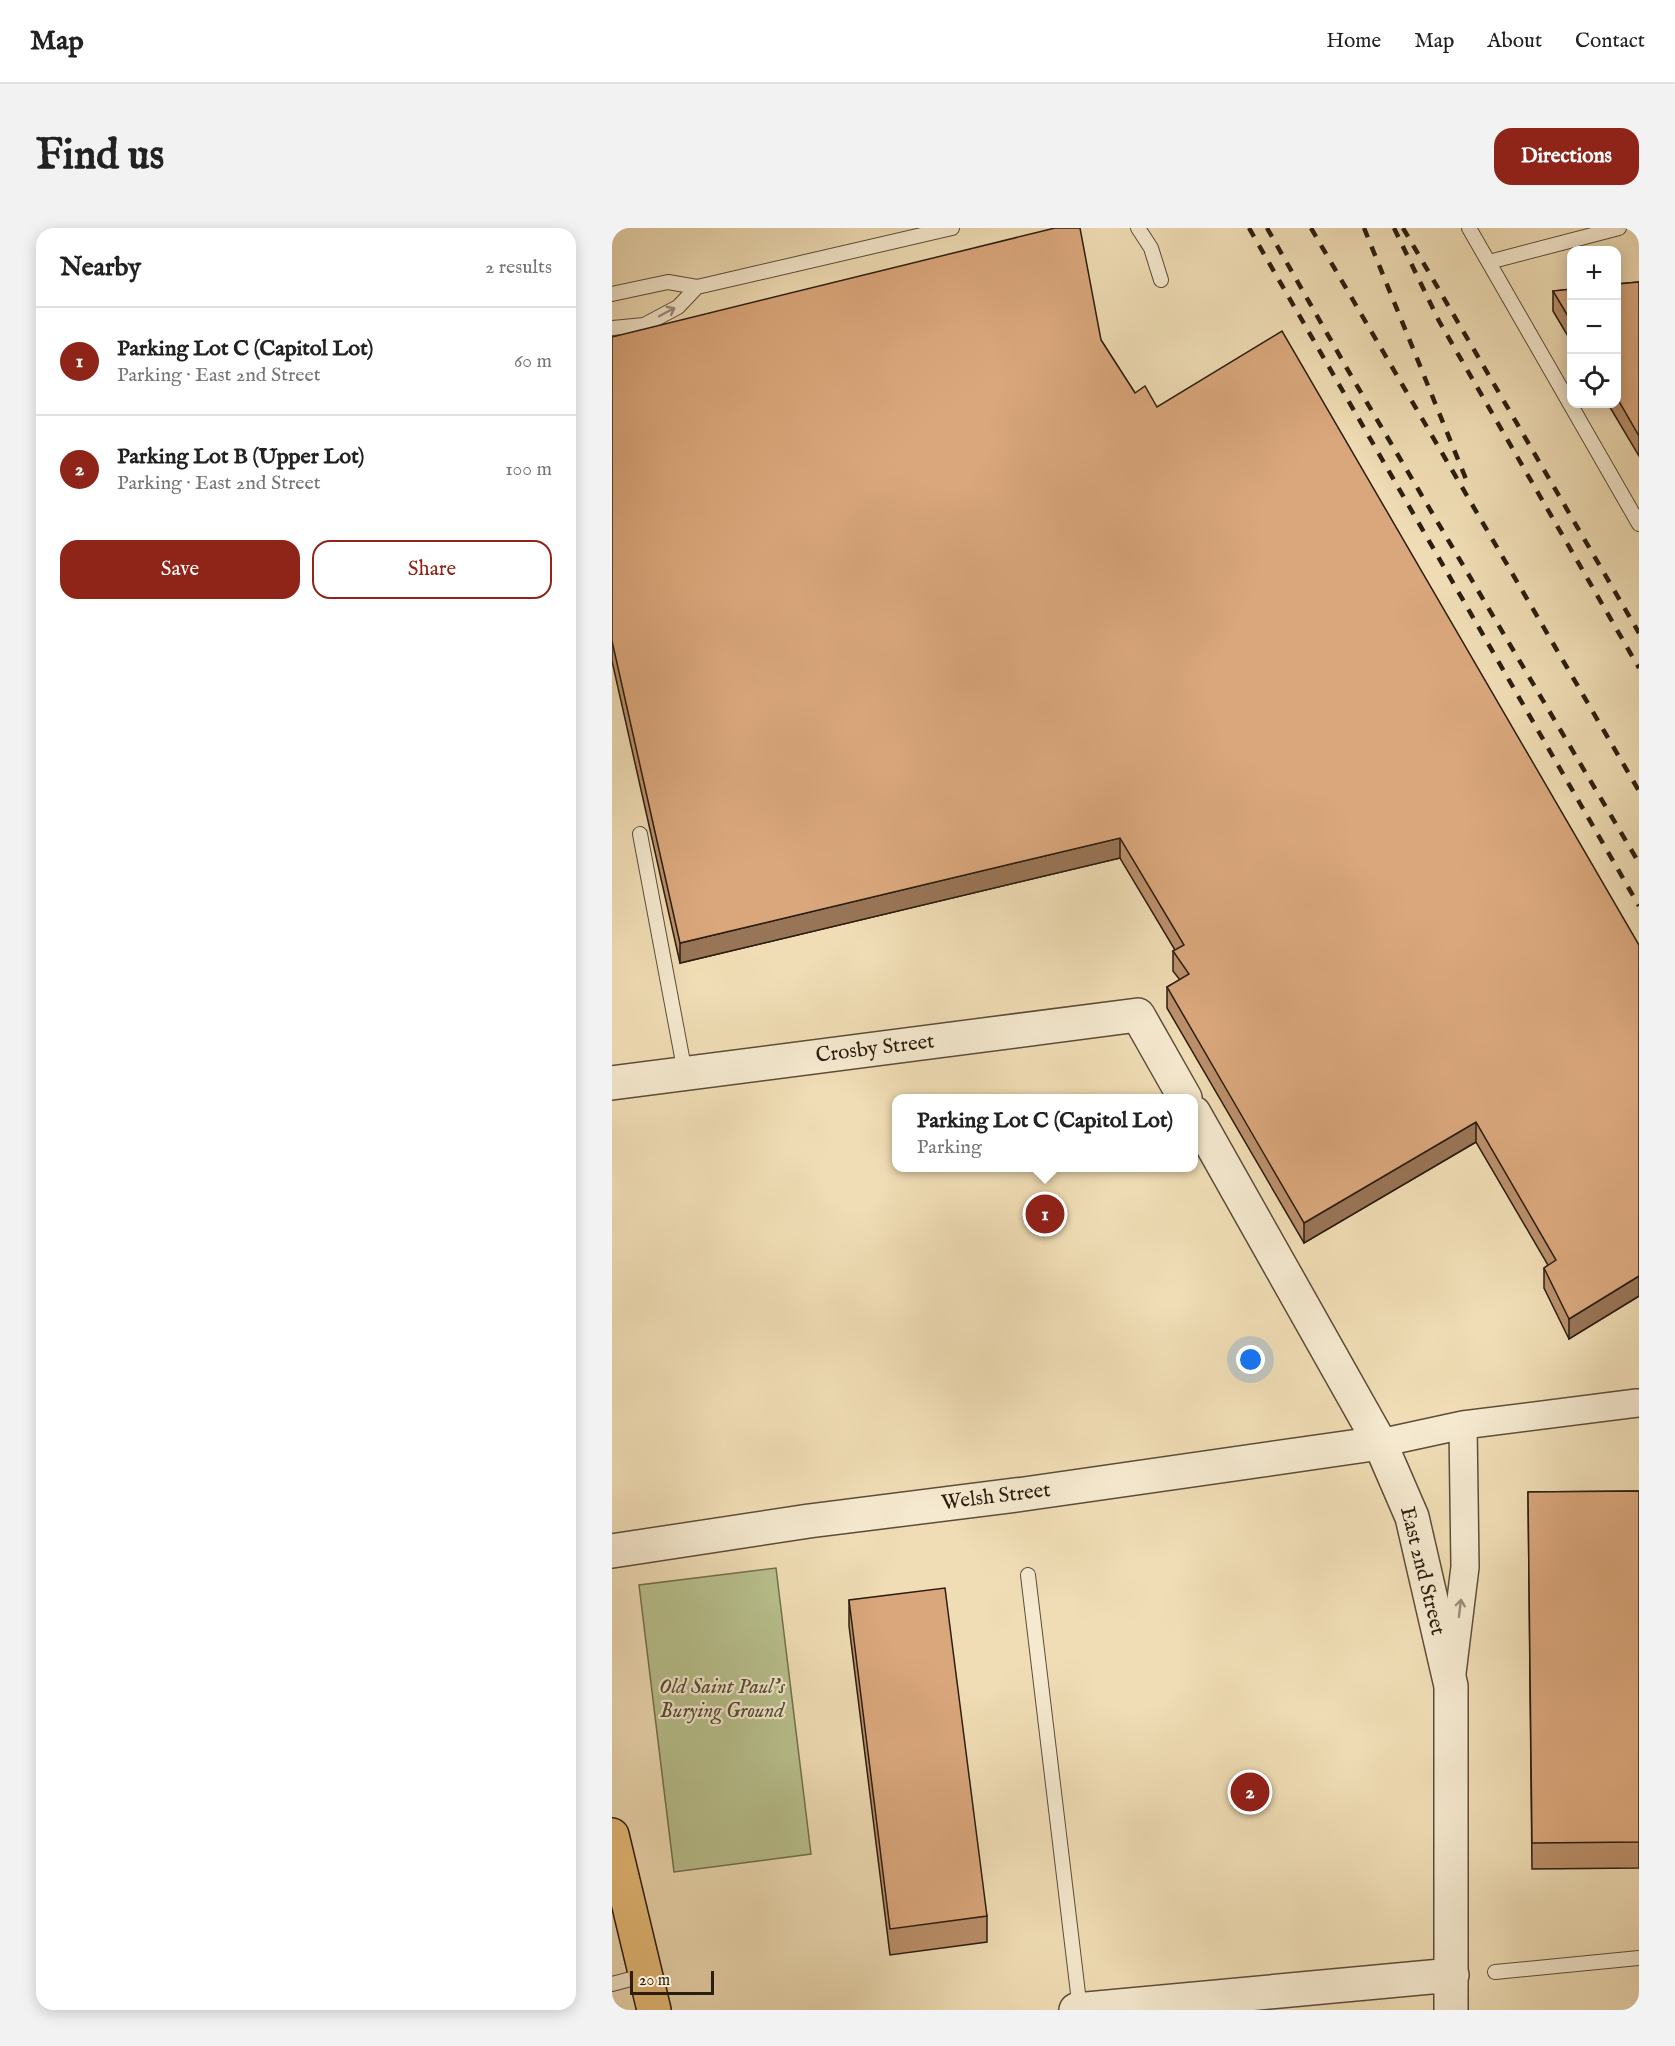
<!DOCTYPE html>
<html lang="en">
<head>
<meta charset="utf-8">
<style>
	:root { --surface:#fff; --page:#f2f2f2; --text:#222; --muted:#767676; --line:#e0e0e0; --accent:#8f2418 }
	body { margin:0; font-family:"IM FELL English",serif; background:var(--page); color:var(--text) }
	.controls { position:absolute; right:18px; top:18px; display:grid; overflow:hidden; border-radius:12px; box-shadow:0 3px 15px #0003 }
	.controls button { width:54px; height:54px; display:grid; place-items:center; padding:0; border:0; border-bottom:2px solid var(--line); background:var(--surface); color:var(--text); font:30px sans-serif }
	.scale { position:absolute; left:18px; bottom:15px; width:84px; box-sizing:border-box; padding-left:6px; border:3px solid #2b1d10; border-top:0; font-size:16px; line-height:21px; white-space:nowrap; color:#2b1d10; -webkit-text-stroke:4px #f5e9cf; paint-order:stroke }
	.you { position:absolute; left:639px; top:1132px; width:21px; height:21px; margin:-15px; border:4px solid #fff; border-radius:50%; background:#1a73e8; box-shadow:0 0 0 9px #1a73e833 }
	.badge { display:grid; place-items:center; width:39px; height:39px; border-radius:50%; background:var(--accent); color:#fff; font-size:20px; font-weight:700 }
	.pin { position:absolute; translate:-50% -50%; border:3px solid #fff; box-shadow:0 2px 6px #0006 }
	.popup { position:absolute; left:280px; top:866px; width:306px; height:78px; box-sizing:border-box; display:grid; place-content:center; border-radius:12px; background:var(--surface); filter:drop-shadow(0 2px 4px #0005); font-size:20px; white-space:nowrap; color:var(--muted) }
	.popup b { font-size:22px; color:var(--text) }
	.popup::after { content:''; position:absolute; left:50%; top:100%; margin-left:-12px; border:12px solid transparent; border-top-color:var(--surface) }
	.list { margin:0; padding:0; list-style:none }
	h2 { display:flex; justify-content:space-between; align-items:center; height:78px; margin:0; padding:0 24px; font-size:26px }
	h2 small { font-size:20px; font-weight:400; color:var(--muted) }
	.list li { display:grid; grid-template-columns:39px 1fr auto; gap:18px; align-items:center; box-sizing:border-box; height:108px; padding:0 24px; border-top:2px solid var(--line) }
	.list b { display:block; font-size:22px; white-space:nowrap }
	.list p { margin:0; font-size:20px; white-space:nowrap; color:var(--muted) }
	.list em { font-size:20px; font-style:normal; color:var(--muted) }
	.actions { display:flex; gap:12px; padding:18px 24px }
	.actions a { flex:1; padding:14px 0; border:2px solid var(--accent); border-radius:18px; text-align:center; font-size:21px; color:var(--accent) }
	.actions .main { background:var(--accent); color:#fff }
	.icon { flex:none; width:33px; height:33px; fill:none; stroke:currentColor; stroke-width:2; stroke-linecap:round; stroke-linejoin:round }
	.map { position:relative; flex:none; width:1027px; height:1782px; overflow:hidden; border-radius:18px }
	header { display:flex; align-items:center; gap:36px; box-sizing:border-box; height:84px; padding:0 30px; background:var(--surface); border-bottom:2px solid var(--line) }
	header strong { font-size:28px }
	nav { display:flex; gap:33px; margin-inline-start:auto; font-size:21px }
	.intro { display:flex; align-items:center; justify-content:space-between; box-sizing:border-box; height:144px; padding:0 36px }
	h1 { margin:0; font-size:42px }
	.button { padding:15px 27px; border-radius:18px; background:var(--accent); color:#fff; font-size:21px; font-weight:700 }
	main { display:flex; gap:36px; padding:0 36px }
	aside { flex:1; background:var(--surface); border-radius:18px; box-shadow:0 3px 15px #0003 }
	.map>svg:first-child { display:block }
</style>
</head>
<body>
<header>
<strong>Map</strong>
<nav><a>Home</a><a>Map</a><a>About</a><a>Contact</a></nav>
</header>
<div class="intro"><h1>Find us</h1><a class="button">Directions</a></div>
<main>
<aside>
<h2>Nearby<small>2 results</small></h2>
<ul class="list">
<li><span class="badge">1</span><div><b>Parking Lot C (Capitol Lot)</b><p>Parking · East 2nd Street</p></div><em>60 m</em></li>
<li><span class="badge">2</span><div><b>Parking Lot B (Upper Lot)</b><p>Parking · East 2nd Street</p></div><em>100 m</em></li>
</ul>
<div class="actions"><a class="main">Save</a><a>Share</a></div>
</aside>
<div class="map">
<svg width="1027" height="1782" viewBox="0 0 1027 1782">
	<rect width="100%" height="100%" fill="#f0ddb5"/>
	<filter id="stains"><feTurbulence type="fractalNoise" baseFrequency=".00333" numOctaves="4"/><feColorMatrix values="0 0 0 0 .2 0 0 0 0 .09 0 0 0 0 .02 0 0 0 .5 -.17"/></filter>
	<radialGradient id="worn" r=".72"><stop offset=".6" stop-color="#630" stop-opacity="0"/><stop offset="1" stop-color="#630" stop-opacity=".3"/></radialGradient>
	<!-- green -->
	<path fill="#b8c18e" stroke="#726f4f" stroke-width="1.5" d="M164,1340L199,1626L62,1644L27,1357Z"/>
	<g fill="none" stroke-linecap="round" stroke-linejoin="round">
		<defs>
			<path id="service" d="M526,0L539,20L549,52
				M857,0L1027,296
				M877,34L1007,0
				M85,59L340,0
				M0,66L56,54L85,59L66,79L32,97L0,100
				M28,606L73,845
				M416,1347L468,1782
				M883,1744L1027,1730
				M0,1756L34,1747"/>
			<path id="minor" d="M768,1215L851,1197L1025,1175
				M840,1445L853,1339L851,1197"/>
			<path id="tertiary" d="M0,855L526,787L573,870
				M582,885L768,1215L800,1289L839,1458V1782
				M0,1323L197,1293L412,1266L768,1215
				M464,1782L840,1747"/>
			<path id="primary" d="M0,1607L42,1782"/>
		</defs>
		<!-- service casing -->
		<use href="#service" stroke="#5c4d39" stroke-width="16"/>
		<!-- minor casing -->
		<use href="#minor" stroke="#5c4d39" stroke-width="30"/>
		<!-- tertiary casing -->
		<use href="#tertiary" stroke="#5c4d39" stroke-width="36"/>
		<!-- primary casing -->
		<use href="#primary" stroke="#2b1d10" stroke-width="36"/>
		<!-- service -->
		<use href="#service" stroke="#f5e9cf" stroke-width="14"/>
		<!-- minor -->
		<use href="#minor" stroke="#f5e9cf" stroke-width="27"/>
		<!-- tertiary -->
		<use href="#tertiary" stroke="#f5e9cf" stroke-width="33"/>
		<!-- primary -->
		<use href="#primary" stroke="#e8be7a" stroke-width="33"/>
		<!-- rail -->
		<path stroke="#2b1d10" stroke-width="4.5" stroke-dasharray="10 10" stroke-linecap="butt" d="M637,0L1027,678
			M655,0L741,151L1027,635
			M699,0L1027,563
			M752,0L856,256
			M782,0L827,93L1027,440
			M791,0L1027,405"/>
	</g>
	<!-- wall -->
	<path fill="#bb906b" stroke="#2b1d10" stroke-width="1.5" d="M1027,54V228L996,176H1005V56Z
		M960,61V115L941,83V63Z
		M0,109L489,112L523,165L545,179L1027,717V1068L957,1111L932,1060V1040L936,1037L864,914L692,1015L555,780V759L568,752L561,743V723L563,722L508,630L68,735L0,433Z
		M1027,1263V1640L920,1641L916,1264Z
		M237,1372L375,1688V1714L278,1727L237,1398Z"/>
	<!-- shaded-wall -->
	<path fill="#997557" stroke="#2b1d10" stroke-width="1.5" d="M508,610V630L68,735V715Z
		M864,894V914L692,1015V995Z
		M1027,1048V1068L957,1111V1091Z"/>
	<!-- building -->
	<path fill="#daa77c" stroke="#2b1d10" stroke-width="1.5" d="M443,0H468L489,112L523,165L533,158L545,179L670,103L1027,717V1048L957,1091L932,1040L944,1032L864,894L692,995L555,759L577,746L561,723L572,717L508,610L68,715L0,413V109Z
		M1027,54V208L1005,170V56Z
		M960,61V95L941,63Z
		M1027,1263V1614L920,1615L916,1264Z
		M333,1360L375,1688L278,1701L237,1372Z"/>
	<!-- one-way arrows -->
	<defs><path id="oneway-shaft" d="M-6 0H5M1.5-3L5.5 0L1.5 3" fill="none" stroke-width="1.6" stroke-linecap="round" stroke-linejoin="round" transform="scale(1.5)"/></defs>
	<g stroke="#9a8d79">
		<use href="#oneway-shaft" transform="translate(55 84) rotate(-28)"/>
		<use href="#oneway-shaft" transform="translate(848 1380) rotate(-83)"/>
	</g>
	<g text-anchor="middle" dominant-baseline="central" stroke-width="4.5" stroke-linejoin="round" paint-order="stroke">
		<!-- street labels -->
		<g font-size="21" fill="#2b1d10" stroke="#f5e9cf">
			<text transform="translate(263 821) rotate(-7)">Crosby Street</text>
			<text transform="translate(384 1269) rotate(-7)">Welsh Street</text>
			<text transform="translate(810 1343) rotate(76)">East 2nd Street</text>
		</g>
		<!-- park labels -->
		<g font-size="21" font-style="italic" fill="#554e36" stroke="#f5e9cf">
			<text x="110" y="1459">Old Saint Paul's<tspan x="110" dy="24">Burying Ground</tspan></text>
		</g>
	</g>
	<rect width="100%" height="100%" filter="url(#stains)"/>
	<rect width="100%" height="100%" fill="url(#worn)"/>
</svg>
<div class="controls">
<button>+</button>
<button>−</button>
<button><svg class="icon" aria-label="locate" viewBox="0 0 24 24"><circle cx="12" cy="12" r="6"/><path d="M12 2v4M12 18v4M2 12h4M18 12h4"/></svg></button>
</div>
<div class="scale">20 m</div>
<div class="you"></div>
<div class="pin badge" style="left:433px;top:986px">1</div>
<div class="popup"><b>Parking Lot C (Capitol Lot)</b>Parking</div>
<div class="pin badge" style="left:638px;top:1564px">2</div>
</div>
</main>
</body>
</html>
